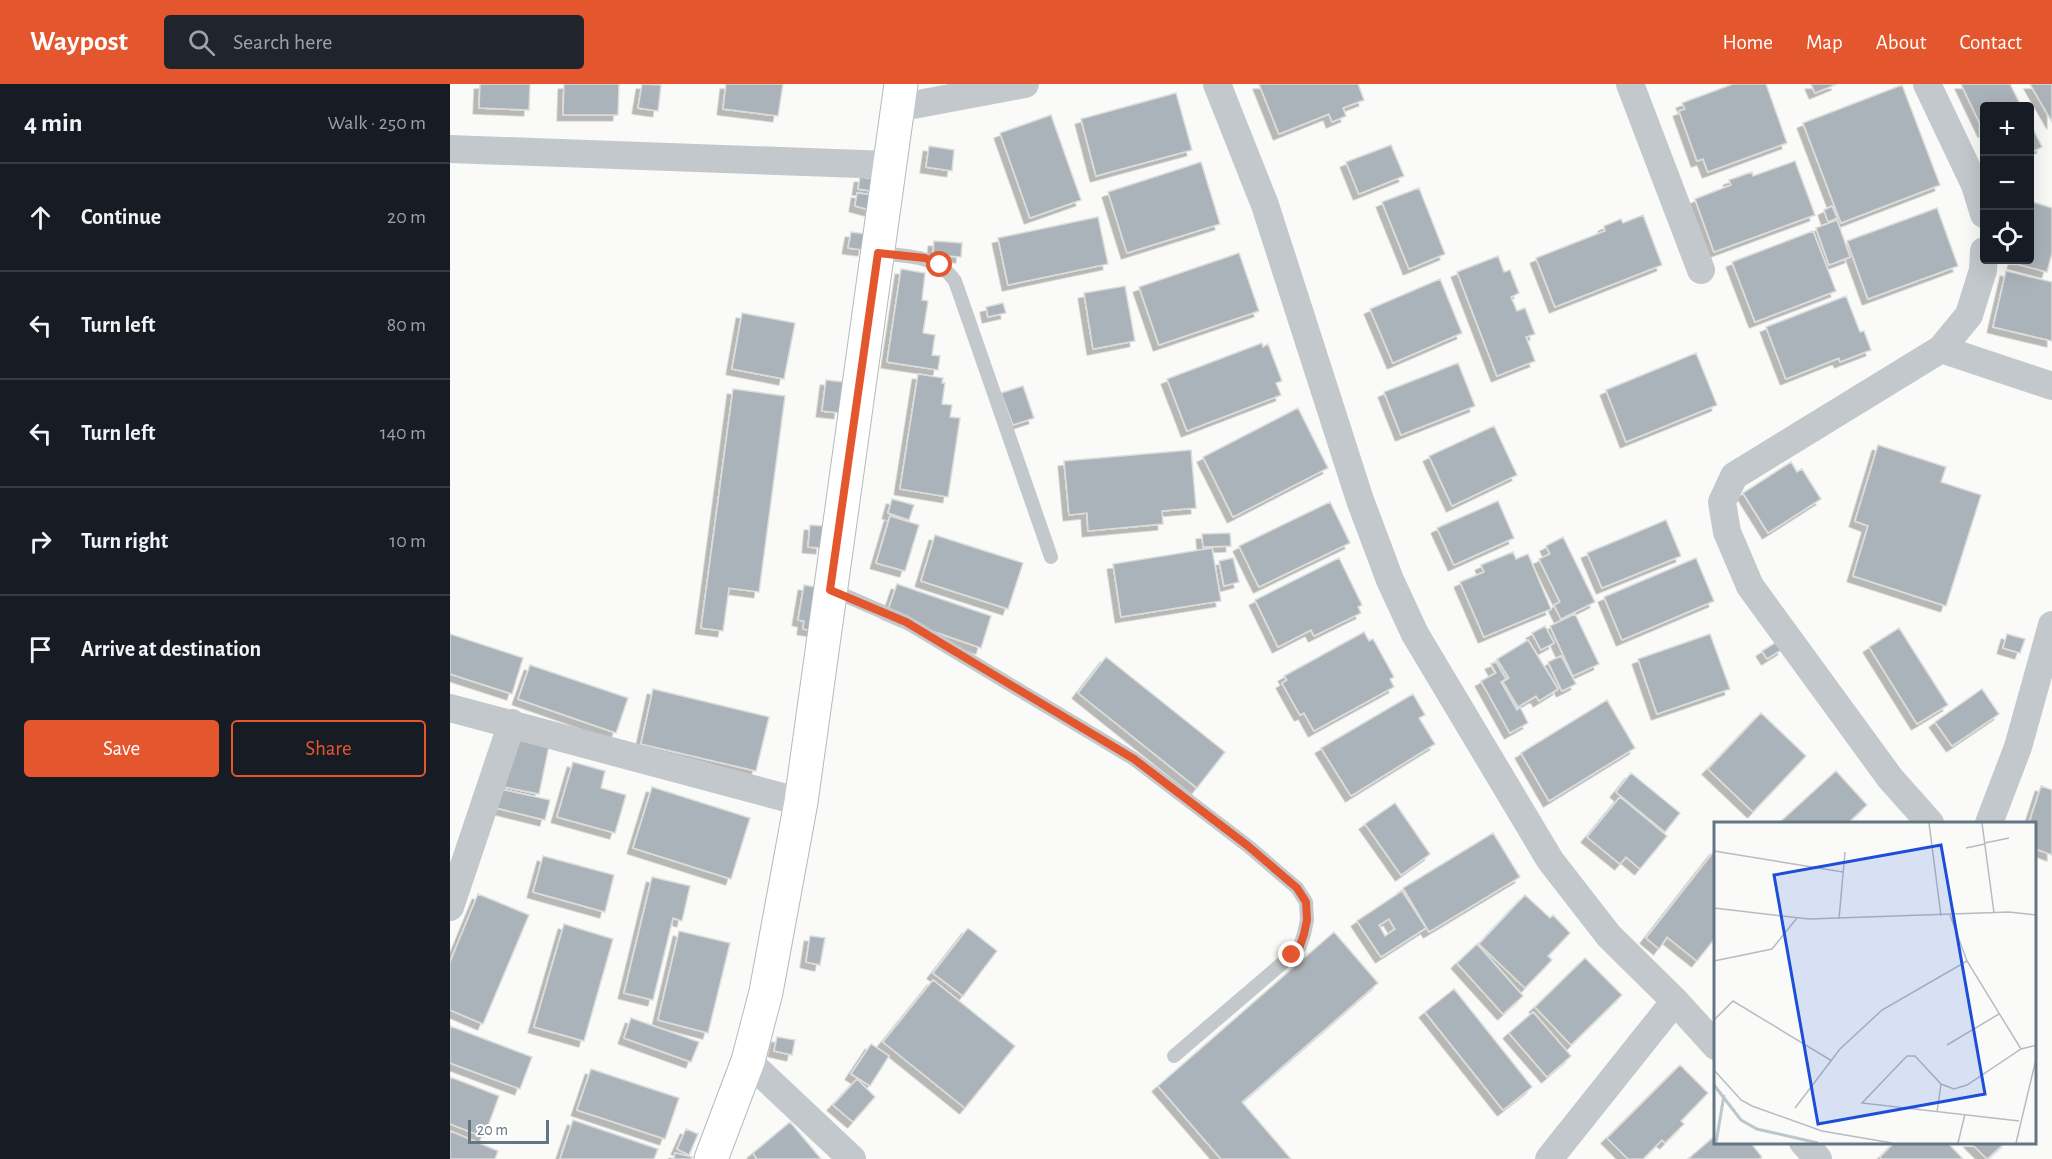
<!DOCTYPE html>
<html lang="en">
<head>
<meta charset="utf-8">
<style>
	:root { --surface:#171b24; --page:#20242c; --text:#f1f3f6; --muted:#9ea1a6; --line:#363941; --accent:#e4572e }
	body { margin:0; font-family:"Alegreya Sans",sans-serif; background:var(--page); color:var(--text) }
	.controls { position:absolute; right:18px; top:18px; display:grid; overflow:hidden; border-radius:6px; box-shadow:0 6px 24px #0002 }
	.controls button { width:54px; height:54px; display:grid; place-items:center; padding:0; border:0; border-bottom:2px solid var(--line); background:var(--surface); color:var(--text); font:30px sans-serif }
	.scale { position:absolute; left:18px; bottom:15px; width:81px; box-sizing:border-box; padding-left:6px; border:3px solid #657683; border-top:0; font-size:16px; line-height:21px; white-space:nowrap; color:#657683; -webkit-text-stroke:4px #fff; paint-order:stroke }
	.stop { position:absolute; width:18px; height:18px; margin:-14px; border:4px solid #e4572e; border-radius:50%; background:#fff }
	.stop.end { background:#e4572e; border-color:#fff; box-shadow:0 2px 6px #0008 }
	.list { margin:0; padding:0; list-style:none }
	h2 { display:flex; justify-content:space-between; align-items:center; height:78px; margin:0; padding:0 24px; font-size:26px }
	h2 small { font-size:20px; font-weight:400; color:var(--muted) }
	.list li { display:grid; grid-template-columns:39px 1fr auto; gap:18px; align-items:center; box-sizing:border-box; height:108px; padding:0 24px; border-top:2px solid var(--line) }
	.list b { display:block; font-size:22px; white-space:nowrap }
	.list em { font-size:20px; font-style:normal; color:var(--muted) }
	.actions { display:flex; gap:12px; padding:18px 24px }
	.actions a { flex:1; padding:14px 0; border:2px solid var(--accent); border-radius:6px; text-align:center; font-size:21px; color:var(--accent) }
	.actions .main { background:var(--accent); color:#fff }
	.icon { flex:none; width:33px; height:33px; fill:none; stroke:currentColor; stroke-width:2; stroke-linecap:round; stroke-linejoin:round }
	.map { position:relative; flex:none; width:1602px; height:1075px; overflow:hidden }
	header { display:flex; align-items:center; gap:36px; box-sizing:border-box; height:84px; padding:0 30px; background:var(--accent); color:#fff }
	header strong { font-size:28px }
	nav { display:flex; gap:33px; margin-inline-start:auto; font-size:21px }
	.search { width:420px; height:54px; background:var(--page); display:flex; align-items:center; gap:15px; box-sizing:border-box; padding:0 21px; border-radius:6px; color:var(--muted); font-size:22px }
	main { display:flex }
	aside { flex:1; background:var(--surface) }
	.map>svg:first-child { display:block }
</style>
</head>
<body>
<header>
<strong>Waypost</strong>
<div class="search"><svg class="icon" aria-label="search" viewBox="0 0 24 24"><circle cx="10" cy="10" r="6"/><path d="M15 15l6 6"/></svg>Search here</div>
<nav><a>Home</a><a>Map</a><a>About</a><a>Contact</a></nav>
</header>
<main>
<aside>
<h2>4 min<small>Walk · 250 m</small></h2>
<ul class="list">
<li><svg class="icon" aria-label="ahead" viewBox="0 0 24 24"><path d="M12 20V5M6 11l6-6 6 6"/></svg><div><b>Continue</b></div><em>20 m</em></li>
<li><svg class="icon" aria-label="left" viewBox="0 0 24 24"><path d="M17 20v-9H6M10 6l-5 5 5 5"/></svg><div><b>Turn left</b></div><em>80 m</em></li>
<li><svg class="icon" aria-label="left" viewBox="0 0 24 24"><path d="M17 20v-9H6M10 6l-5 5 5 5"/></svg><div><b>Turn left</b></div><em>140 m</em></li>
<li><svg class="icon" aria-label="right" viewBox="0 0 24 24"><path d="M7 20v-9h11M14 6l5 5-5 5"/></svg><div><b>Turn right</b></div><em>10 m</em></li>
<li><svg class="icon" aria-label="arrive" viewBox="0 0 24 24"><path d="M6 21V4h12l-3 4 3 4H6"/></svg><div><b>Arrive at destination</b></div></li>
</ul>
<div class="actions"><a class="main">Save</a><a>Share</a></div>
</aside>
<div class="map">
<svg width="1602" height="1075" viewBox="0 0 1602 1075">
	<defs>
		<filter id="shadow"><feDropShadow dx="-5.5" dy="5.5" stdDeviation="0" flood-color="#0004"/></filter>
	</defs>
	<rect width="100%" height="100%" fill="#fafaf8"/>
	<!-- building -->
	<path fill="#aab3b9" stroke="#dcdcda" stroke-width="1.5" fill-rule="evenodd" filter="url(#shadow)" d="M30,0H80L79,26L29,24Z
		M114,0H169L168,31H113Z
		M192,0L211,1L208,27L188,24Z
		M276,0H333L328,32L273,25Z
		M809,0H908L914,16L893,24L896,32L882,38L879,30L829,50Z
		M1283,0H1316L1337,59L1258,88L1253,75L1247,77L1229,27L1235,25L1232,19Z
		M1361,0H1387L1365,9Z
		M1511,0H1560L1571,22H1534V48Z
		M1580,0H1602V38Z
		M1452,1L1490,101L1391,139L1353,39Z
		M726,9L742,66L646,92L631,35Z
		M601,31L631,116L580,134L550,49Z
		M1580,39L1592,63L1580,69Z
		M941,61L954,92L909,110L896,78Z
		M479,62L504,66L502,87L476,83Z
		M1345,77L1365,131L1264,168L1245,115L1281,101L1279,96L1302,88L1303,92Z
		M751,78L770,140L677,169L658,108Z
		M410,93L425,95L422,107L408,105Z
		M969,104L995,170L959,185L932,118Z
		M407,109L423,111L420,126L405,122Z
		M1580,117L1602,124V169L1597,188L1563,179L1564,176H1580Z
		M1382,122L1387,134L1378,138L1374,126Z
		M1487,124L1508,182L1418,215L1397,157Z
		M1193,131L1212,181L1105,223L1086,174L1155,147L1154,142L1171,135L1173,139Z
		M648,133L658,180L558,201L548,154Z
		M1387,136L1400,173L1379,181L1366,144Z
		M1363,147L1386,207L1305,238L1282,178Z
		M401,148L416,150L413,166L398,164Z
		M484,157L512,159L511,173L483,171Z
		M789,169L809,227L709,261L689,203Z
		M1048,172L1054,188L1060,186L1069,209L1061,213L1067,227L1075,224L1085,250L1076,253L1085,277L1047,292L1007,188Z
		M451,185L475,189L472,216L478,217L473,249L485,251L482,271L490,272L488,286L437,278Z
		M1556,187L1602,198V257L1543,243Z
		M990,195L1012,249L943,279L920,225Z
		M675,202L685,257L643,265L634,209Z
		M1396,212L1410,248L1414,247L1421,266L1390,278L1389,274L1336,295L1316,243Z
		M553,219L556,229L538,233L536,223Z
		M292,229L345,239L334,295L282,285Z
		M812,259L813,263L818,260L832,297L826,299L831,311L737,347L717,295Z
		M1246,269L1267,321L1176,358L1156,306Z
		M1008,279L1025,322L951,351L934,308Z
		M468,290L493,294L492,299H495L492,320L502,321L500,333L510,334L498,413L450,405Z
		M376,296L393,298L389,329L372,327Z
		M573,302L584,334L563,341L551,309Z
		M283,305L335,312L309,508L279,504L273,547L251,544Z
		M848,324L878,384L783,433L753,373Z
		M1044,342L1067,391L1002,422L979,372Z
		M1428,361L1496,383L1491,398L1531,411L1496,522L1403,492L1418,442L1405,437Z
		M741,366L746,424L712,427L713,440L638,447L637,429L619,431L614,377Z
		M1341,378L1347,388L1352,385L1371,415L1318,449L1293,409Z
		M442,415L464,421L459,436L438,429Z
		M1048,417L1064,454L1004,481L987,444Z
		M880,418L900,459L809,503L789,462Z
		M440,432L469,441L455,487L426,479Z
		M1216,436L1231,472L1152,504L1137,469Z
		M360,441L373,442L371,464L358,463Z
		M780,449L781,462L753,463L752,450Z
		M485,451L573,479L558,525L471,497Z
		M1113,453L1145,518L1111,535L1104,521L1110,518L1089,475L1100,470L1096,462Z
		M762,464L771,517L671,533L663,480Z
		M1063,468L1066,475L1078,470L1101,525L1034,553L1010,498L1034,488L1031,481Z
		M783,474L789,498L774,502L769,477Z
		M889,474L912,521L908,523L911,529L864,552L861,546L828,563L805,516Z
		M1246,474L1264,517L1172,556L1154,513Z
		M447,500L541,532L531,564L468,542L437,529Z
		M354,501L372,504L365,547L353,545L354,537L348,536Z
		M1125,530L1149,580L1123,592L1100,542Z
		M1095,542L1104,559L1091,566L1082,549Z
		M1449,544L1498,621L1467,640L1419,563Z
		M914,548L919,557L923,555L944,593L940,595L944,603L864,647L854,629L850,631L832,599L837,596L834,592Z
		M0,550L73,574L62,610L0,590Z
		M1260,550L1280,605L1207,630L1188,575Z
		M1557,550L1575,555L1570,569L1553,564Z
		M1078,556L1108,605L1089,617L1086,612L1068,623L1053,598L1059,594L1047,575Z
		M1328,557L1333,565L1317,575L1312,567Z
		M1111,572L1126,600L1112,607L1098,578Z
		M656,573L775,668L747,704L628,609Z
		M1046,578L1056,595L1051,598L1067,626L1070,623L1078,639L1060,649L1031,597L1046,589L1041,580Z
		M80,581L178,614L166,649L68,615Z
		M203,605L319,633L306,687L191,660Z
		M1532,605L1549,630L1502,662L1485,638Z
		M963,610L975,631L969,634L985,660L901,712L871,664Z
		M1157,616L1185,664L1099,717L1071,669Z
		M1311,629L1356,672L1303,728L1258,685Z
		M64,654L99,662L89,710L54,703Z
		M123,678L155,687L151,704L176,711L165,749L107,733Z
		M1386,687L1417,721L1398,739H1329Z
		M1181,689L1230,729L1215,748L1166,708Z
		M1591,702L1602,706V771L1586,765V739H1579Z
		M202,703L300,734L281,795L183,764Z
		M46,704L100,716L95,736L42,723Z
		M1170,713L1217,752L1190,785L1176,773L1170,780L1137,753Z
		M945,719L980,770L951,791L915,740Z
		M1043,749L1070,793L979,848L953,804Z
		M1265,766L1266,853L1247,877L1217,853L1209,865L1196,854Z
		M93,772L164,791L155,828L83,808Z
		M202,793L240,802L232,837L223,834L203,916L174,909Z
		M952,807L976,844L931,873L907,837ZM939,835L945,845L935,852L929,841Z
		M28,810L79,831L33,940L0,926V878Z
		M1075,811L1100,834L1103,831L1120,849L1098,872L1102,876L1075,904L1029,860Z
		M114,840L163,855L134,957L84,943Z
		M518,844L547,867L513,912L483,889Z
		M229,847L280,859L258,949L208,936Z
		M884,848L928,899L792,1018L841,1075H771L708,1002Z
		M360,852L375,854L370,881L356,878Z
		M1027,860L1073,912L1053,930L1007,879Z
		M1135,874L1172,911L1121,961L1085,923Z
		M483,896L565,962L515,1024L433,958Z
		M1004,905L1082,1003L1053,1026L975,928Z
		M1083,928L1121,972L1097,993L1059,949Z
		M181,934L249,958L241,978L174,954Z
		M0,942L82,973L70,1005L0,979Z
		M327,953L345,956L342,971L324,967Z
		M421,960L439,972L420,1002L401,990Z
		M1230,981L1258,1009L1231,1037L1234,1040L1215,1059L1212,1056L1193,1075H1178L1157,1054Z
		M141,985L229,1014L215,1055L127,1026Z
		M0,993L49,1012L34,1053L0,1040Z
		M407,995L425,1013L403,1038L383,1021Z
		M123,1036L208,1065L204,1075H110Z
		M340,1038L371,1075H307L303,1069Z
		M236,1045L248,1050L239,1071L227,1065Z
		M0,1047L48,1067L45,1075H0Z
		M1266,1051V1058H1300L1312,1073L1309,1075H1238Z
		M1445,1058H1497L1513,1075H1432L1430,1073Z
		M1520,1058H1556L1537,1075Z
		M225,1069L242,1073L241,1075H224Z"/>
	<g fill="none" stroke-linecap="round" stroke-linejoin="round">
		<defs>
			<path id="secondary" d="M261,1075L298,977L316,908L351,718L451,0"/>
		</defs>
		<!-- secondary casing -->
		<use href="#secondary" stroke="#b3babf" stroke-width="35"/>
		<!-- lane -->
		<path stroke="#c3c8cc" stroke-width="14" d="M428,169C457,172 487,171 505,197L601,473
			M380,505L456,538L684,675L798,762L847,804L856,818L857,836L854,850L850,862L842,871L724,972"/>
		<!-- street -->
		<path stroke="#c3c8cc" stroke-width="28" d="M767,0L815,121L910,416L940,496L965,550L1100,776L1159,852L1225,917L1266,962
			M1180,0L1251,186
			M1477,0L1525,101L1534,130
			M447,24L575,0
			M0,65L439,81
			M1491,265L1602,302
			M0,624L351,718
			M1480,739L1440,694L1300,502L1277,448L1272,418L1284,392L1491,265L1519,231L1533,186L1534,167
			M1539,739L1568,663L1602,541
			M0,823L62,639
			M298,977L402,1075
			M1353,1058L1368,1075
			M1099,1075L1225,917"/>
		<!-- secondary -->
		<use href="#secondary" stroke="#fff" stroke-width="33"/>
	</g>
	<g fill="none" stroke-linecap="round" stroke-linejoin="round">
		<!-- route -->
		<path stroke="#e4572e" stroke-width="8" d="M490,181L475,174L428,169L380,506L456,538L684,675L798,762L847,804L856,818L857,836L854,850L850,862L842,871"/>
	</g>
	<!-- overview -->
	<g transform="translate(1264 738)">
		<rect width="322" height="322" fill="#fafaf8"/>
		<path fill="none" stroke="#bbc7cb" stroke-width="3" d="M0,263L27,298L43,307L104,321M2,321L10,273"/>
		<path fill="none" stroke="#b5bdc2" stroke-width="1.5" d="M215,1L227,94M268,1L280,91M271,21L295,16M252,26L271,22M0,29L129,50M0,86L95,97L295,90L323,93M236,93L253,139L307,227M125,97L131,30M0,139L58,127L83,96M0,198L19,179L118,239M233,223L285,192M0,248L27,278L38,284L108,309L178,321M81,286L126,227L168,188L253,139M223,290L227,262M305,299L148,281L193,234H201L227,262L240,267L253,263L307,227L323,223M244,321L251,292M302,321L323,233"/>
		<path fill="#1d4ed8" fill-opacity="0.15" stroke="#1d4ed8" stroke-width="3" d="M227,23L271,272L104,302L60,53Z"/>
		<rect width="322" height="322" fill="none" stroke="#657683" stroke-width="3"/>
	</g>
</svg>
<div class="controls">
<button>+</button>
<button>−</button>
<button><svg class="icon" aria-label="locate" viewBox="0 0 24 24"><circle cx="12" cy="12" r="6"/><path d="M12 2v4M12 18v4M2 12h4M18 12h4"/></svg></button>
</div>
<div class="scale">20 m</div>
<div class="stop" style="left:490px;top:181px"></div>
<div class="stop end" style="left:842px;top:871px"></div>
</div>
</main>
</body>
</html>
